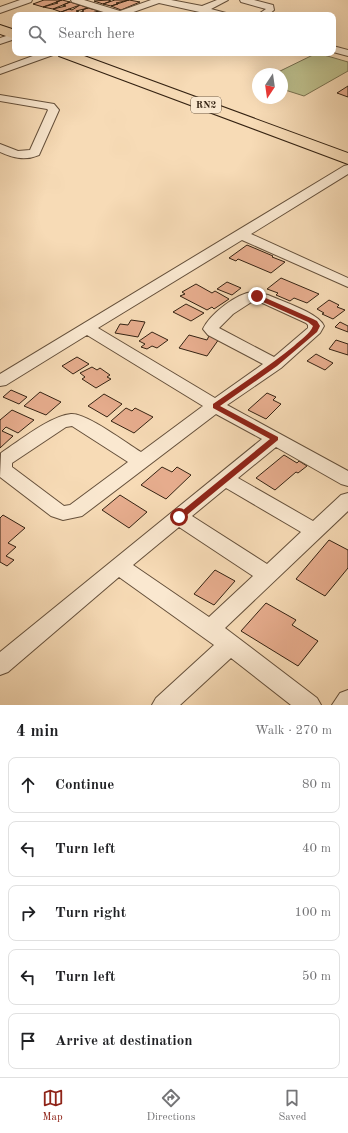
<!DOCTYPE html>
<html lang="en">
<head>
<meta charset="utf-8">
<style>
	:root { --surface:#fff; --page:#f6f6f6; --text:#202124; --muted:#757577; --line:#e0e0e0; --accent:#8f2418 }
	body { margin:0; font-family:"Old Standard TT",serif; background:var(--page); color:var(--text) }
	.compass { position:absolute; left:252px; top:68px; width:36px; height:36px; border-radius:50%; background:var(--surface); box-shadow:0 4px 16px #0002; rotate:193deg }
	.stop { position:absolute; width:12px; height:12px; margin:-9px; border:3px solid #8f2418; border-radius:50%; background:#fff }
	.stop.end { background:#8f2418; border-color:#fff; box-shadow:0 1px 4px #0008 }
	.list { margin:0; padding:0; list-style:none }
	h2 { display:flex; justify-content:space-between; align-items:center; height:52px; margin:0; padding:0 16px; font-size:17px }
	h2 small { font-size:13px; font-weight:400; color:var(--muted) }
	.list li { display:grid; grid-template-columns:26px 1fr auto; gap:12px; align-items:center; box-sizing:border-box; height:56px; margin:0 8px 8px; padding:0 8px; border:1px solid var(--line); border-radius:8px }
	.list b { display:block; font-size:15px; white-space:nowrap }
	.list em { font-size:13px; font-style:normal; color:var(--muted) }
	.icon { flex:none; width:22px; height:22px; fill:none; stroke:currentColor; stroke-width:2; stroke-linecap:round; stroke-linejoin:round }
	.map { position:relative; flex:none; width:348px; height:705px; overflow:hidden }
	.search { position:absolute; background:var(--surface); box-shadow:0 4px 16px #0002; left:12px; right:12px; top:12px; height:44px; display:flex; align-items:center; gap:10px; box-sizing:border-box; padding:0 14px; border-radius:8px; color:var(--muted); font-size:15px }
	.sheet { height:372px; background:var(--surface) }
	nav { display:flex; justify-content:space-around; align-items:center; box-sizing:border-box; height:56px; border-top:1px solid var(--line); background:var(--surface); font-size:11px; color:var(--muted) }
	nav a { display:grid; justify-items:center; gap:2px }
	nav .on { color:var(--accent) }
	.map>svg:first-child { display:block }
</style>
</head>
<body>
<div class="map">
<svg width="348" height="705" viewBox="0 0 348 705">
	<rect width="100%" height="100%" fill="#f7dbb6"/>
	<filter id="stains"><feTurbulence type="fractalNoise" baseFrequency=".005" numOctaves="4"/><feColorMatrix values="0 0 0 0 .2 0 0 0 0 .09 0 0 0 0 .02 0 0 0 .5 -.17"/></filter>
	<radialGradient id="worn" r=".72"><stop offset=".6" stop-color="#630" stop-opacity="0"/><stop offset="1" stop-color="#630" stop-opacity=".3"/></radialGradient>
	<!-- green -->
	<path fill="#bec08d" stroke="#797150" d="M317,53L348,62V71L304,96L282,89V74H274Z"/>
	<!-- building -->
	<path fill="#e7ad8e" stroke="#342212" d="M44,0H62L43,7L33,4Z
		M62,0L70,2L53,9L43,7L58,3L56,2Z
		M108,0L111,1L103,4L94,1Z
		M115,0H129L116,3L118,4L111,6L103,4Z
		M129,0L140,2L121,10L111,6Z
		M70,2L80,5L61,12L53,9L66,6L63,5Z
		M80,5L88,8L76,11L79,12L71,15L61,12L69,9L72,10Z
		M88,8L99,11L87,14L88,15H71L84,11L82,10Z
		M99,11L107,13L103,15H90Z
		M348,86V97L337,93Z
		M247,245L273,256L272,257L285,262L271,273L238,259L236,261L229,258Z
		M281,278L319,294L307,303L294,298L290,301L276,295L278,293L267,289Z
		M227,282L241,288L232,295L217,289Z
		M196,284L212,293L215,291L229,299L214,309L212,307L207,310L180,296L185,294L182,292Z
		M329,300L339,305L337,307L345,310L333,319L322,314L324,313L317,309Z
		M186,304L204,313L191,321L173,312Z
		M131,320L145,322L138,337L115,333L120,324L128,325Z
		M340,322L348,326V332L335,327Z
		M152,332L168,340L157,348L152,346L147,349L141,347L145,344L139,341Z
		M189,335L207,340L209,336L219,339L207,356L179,348Z
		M336,340L348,344V355L329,349Z
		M316,354L333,363L325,370L307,361Z
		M77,357L89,364L73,374L62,366Z
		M92,367L97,370L100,368L110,375L107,377L111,379L96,388L82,379L85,377L80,373Z
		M11,390L27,397L19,404L3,397Z
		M40,392L61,402L46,415L24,406Z
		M267,393L276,397L273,400L281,404L266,419L248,410Z
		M104,394L122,404L107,417L88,406Z
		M126,408L132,411L135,408L153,417L134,433L111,421Z
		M12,410L34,420L18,433L6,427L2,431L13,436L0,448V420Z
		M284,455L297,463L299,461L307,466L298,473L296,472L275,490L256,478Z
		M162,467L172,472L177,467L191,475L166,499L141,485Z
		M120,495L147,512L129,528L102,510Z
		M3,515L25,528L8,543L16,547L6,556L14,560L7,566L0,562V518Z
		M329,540L348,550V568L325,596L296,579Z
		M215,570L235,581L214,605L194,594Z
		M266,603L296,620L292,625L318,641L298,666L241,631Z"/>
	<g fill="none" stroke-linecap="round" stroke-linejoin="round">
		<defs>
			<path id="minor" d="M20,0H32L31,2L0,13V7Z
				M71,0H84L120,11L151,0H171L202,6L217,0H228L211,9L226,13L227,15H213L159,3L125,15H113L72,2Z
				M240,0H254L273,5L274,10L268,15H257L266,9L241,2Z
				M15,33V39L0,44V38Z
				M333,46L348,50V56L333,52Z
				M41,53H55L53,55L0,74V68Z
				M0,95L54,104L59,110L39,155C25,161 13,158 0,152V144L18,151L30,150L48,110L47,109L0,101Z
				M348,165V174L251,234L348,278V287L242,240L98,328L215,398L263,364L208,335L203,329C210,314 237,293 253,292C258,292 263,294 268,295C281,301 319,313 324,326L320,333L281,368L227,405L348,471V486L341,484L276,447L238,478L313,521L341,495L348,493V511L225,628L317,698L321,705H291L231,658L180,705H152L156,698L214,645L119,577L8,672L0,675V652L262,439L216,414L82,516L63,520L51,516L0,477L1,453C19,441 50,416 71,414C87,413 126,443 141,452L203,406L87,335L6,385L0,386V374L344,166ZM253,301H258L306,323L308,325V328L274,357L219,328L233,314ZM72,426L128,462L70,505L64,506L12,467V463L66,427ZM226,488L301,532L267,564L192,516ZM179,527L253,576L209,617L133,565Z
				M348,690V705H332L340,693Z"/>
			<path id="highway" d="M0,25L15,30V39L0,34Z
				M57,53H76L348,153V164L59,56Z"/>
		</defs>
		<!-- minor casing -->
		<use href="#minor" stroke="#65503b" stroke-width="2"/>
		<!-- highway casing -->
		<use href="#highway" stroke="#342212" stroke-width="2"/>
		<!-- minor -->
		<use href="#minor" fill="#fae8d0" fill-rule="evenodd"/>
		<!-- highway -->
		<use href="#highway" fill="#f7dbb6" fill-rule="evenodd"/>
	</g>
	<!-- route -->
	<path fill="#8f2418" d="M254,295H259L313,319L317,321L320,326L317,332L277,366L220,406L278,437V440L182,519H177V515L270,439L213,408V404C240,385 268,367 294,346C300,340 310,334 313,326L308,322L254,298Z"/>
	<g text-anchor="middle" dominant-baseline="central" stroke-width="4" stroke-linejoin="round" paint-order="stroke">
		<!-- shield labels -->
		<rect fill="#fae8d0" stroke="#6f5d4b" stroke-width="1" x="191" y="97" width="30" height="16" rx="3"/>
		<g font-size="10" font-weight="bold" fill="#342212">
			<text x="206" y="105">RN2</text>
		</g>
	</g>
	<rect width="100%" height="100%" filter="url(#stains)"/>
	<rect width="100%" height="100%" fill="url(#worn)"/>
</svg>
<svg class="compass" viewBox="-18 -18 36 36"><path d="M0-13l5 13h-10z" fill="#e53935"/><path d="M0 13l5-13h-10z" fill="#757577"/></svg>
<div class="stop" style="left:179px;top:517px"></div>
<div class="stop end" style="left:257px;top:296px"></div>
<div class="search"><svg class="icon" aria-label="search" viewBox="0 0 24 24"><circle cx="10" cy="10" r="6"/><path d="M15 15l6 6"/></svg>Search here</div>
</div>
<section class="sheet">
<h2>4 min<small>Walk · 270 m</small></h2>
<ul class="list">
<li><svg class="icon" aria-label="ahead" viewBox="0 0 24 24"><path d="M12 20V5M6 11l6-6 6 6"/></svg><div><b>Continue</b></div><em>80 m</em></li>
<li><svg class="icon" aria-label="left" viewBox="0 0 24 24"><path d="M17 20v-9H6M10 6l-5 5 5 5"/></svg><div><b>Turn left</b></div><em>40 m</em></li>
<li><svg class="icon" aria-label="right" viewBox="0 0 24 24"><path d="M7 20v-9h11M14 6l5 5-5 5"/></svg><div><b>Turn right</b></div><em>100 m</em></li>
<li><svg class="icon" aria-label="left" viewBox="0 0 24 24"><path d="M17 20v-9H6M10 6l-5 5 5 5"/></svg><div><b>Turn left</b></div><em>50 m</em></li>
<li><svg class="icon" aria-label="arrive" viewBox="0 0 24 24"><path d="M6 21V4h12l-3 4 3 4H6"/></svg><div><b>Arrive at destination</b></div></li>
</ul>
</section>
<nav>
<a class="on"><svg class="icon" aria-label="map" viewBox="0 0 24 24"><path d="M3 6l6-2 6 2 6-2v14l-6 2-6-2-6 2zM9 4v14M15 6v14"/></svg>Map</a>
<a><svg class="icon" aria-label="directions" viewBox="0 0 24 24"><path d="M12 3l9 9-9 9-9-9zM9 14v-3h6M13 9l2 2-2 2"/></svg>Directions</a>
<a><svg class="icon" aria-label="saved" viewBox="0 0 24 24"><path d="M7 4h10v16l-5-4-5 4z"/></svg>Saved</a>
</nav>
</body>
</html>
